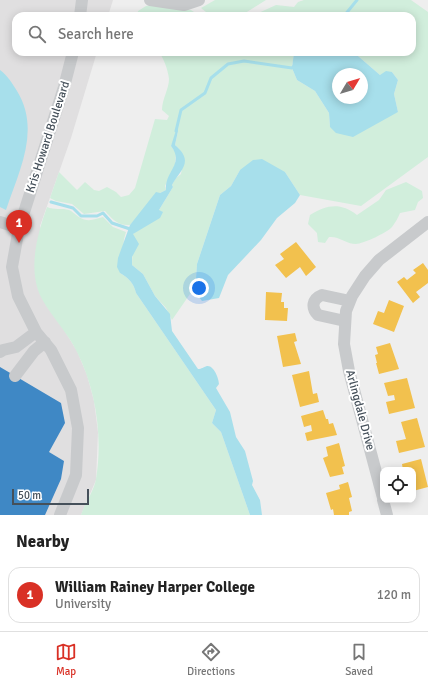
<!DOCTYPE html>
<html lang="en">
<head>
<meta charset="utf-8">
<style>
	:root { --surface:#fff; --page:#f6f6f6; --text:#222; --muted:#767676; --line:#e0e0e0; --accent:#d93025 }
	body { margin:0; font-family:Signika,sans-serif; background:var(--page); color:var(--text) }
	.controls { position:absolute; right:12px; bottom:12px; display:grid; overflow:hidden; border-radius:8px; box-shadow:0 2px 10px #0003 }
	.controls button { width:36px; height:36px; display:grid; place-items:center; padding:0; border:0; border-bottom:1px solid var(--line); background:var(--surface); color:var(--text); font:20px sans-serif }
	.compass { position:absolute; left:332px; top:68px; width:36px; height:36px; border-radius:50%; background:var(--surface); box-shadow:0 2px 10px #0003; rotate:52deg }
	.scale { position:absolute; left:12px; bottom:10px; width:77px; box-sizing:border-box; padding-left:4px; border:2px solid #45505a; border-top:0; font-size:11px; line-height:14px; white-space:nowrap; color:#45505a; -webkit-text-stroke:3px #fff; paint-order:stroke }
	.you { position:absolute; left:199px; top:288px; width:14px; height:14px; margin:-10px; border:3px solid #fff; border-radius:50%; background:#1a73e8; box-shadow:0 0 0 6px #1a73e833 }
	.badge { display:grid; place-items:center; width:26px; height:26px; border-radius:50%; background:var(--accent); color:#fff; font-size:13px; font-weight:700 }
	.pin { position:absolute; translate:-50% -33px; filter:drop-shadow(0 1px 2px #0008) }
	.pin::after { content:''; position:absolute; top:21px; width:14px; height:12px; background:inherit; clip-path:polygon(0 0,100% 0,50% 100%) }
	.list { margin:0; padding:0; list-style:none }
	h2 { display:flex; justify-content:space-between; align-items:center; height:52px; margin:0; padding:0 16px; font-size:17px }
	h2 small { font-size:13px; font-weight:400; color:var(--muted) }
	.list li { display:grid; grid-template-columns:26px 1fr auto; gap:12px; align-items:center; box-sizing:border-box; height:56px; margin:0 8px 8px; padding:0 8px; border:1px solid var(--line); border-radius:12px }
	.list b { display:block; font-size:15px; white-space:nowrap }
	.list p { margin:0; font-size:13px; white-space:nowrap; color:var(--muted) }
	.list em { font-size:13px; font-style:normal; color:var(--muted) }
	.icon { flex:none; width:22px; height:22px; fill:none; stroke:currentColor; stroke-width:2; stroke-linecap:round; stroke-linejoin:round }
	.map { position:relative; flex:none; width:428px; height:515px; overflow:hidden }
	.search { position:absolute; background:var(--surface); box-shadow:0 2px 10px #0003; left:12px; right:12px; top:12px; height:44px; display:flex; align-items:center; gap:10px; box-sizing:border-box; padding:0 14px; border-radius:12px; color:var(--muted); font-size:15px }
	.sheet { height:116px; background:var(--surface) }
	nav { display:flex; justify-content:space-around; align-items:center; box-sizing:border-box; height:56px; border-top:1px solid var(--line); background:var(--surface); font-size:11px; color:var(--muted) }
	nav a { display:grid; justify-items:center; gap:2px }
	nav .on { color:var(--accent) }
	.map>svg:first-child { display:block }
</style>
</head>
<body>
<div class="map">
<svg width="428" height="515" viewBox="0 0 428 515">
	<rect width="100%" height="100%" fill="#eee"/>
	<!-- education -->
	<path fill="#e0dfe0" d="M0,0H113L108,16H16V52H97L71,138L40,226L61,325L77,351L87,375L94,401L98,432L96,480L81,515H0Z"/>
	<!-- green -->
	<path fill="#d1eedc" d="M215,0H266L242,15L211,16L201,8Z
		M304,0H411L428,12V157L361,206L300,195L285,172L240,170L231,186L220,195L197,264L195,292L190,294L172,320L166,308L155,296L143,274L132,265L133,234L159,210L173,187L172,185L175,179L181,174C183,162 185,153 175,145L178,131L171,146L176,153L175,165L165,186L166,190L160,193L130,225C118,226 112,219 105,211L84,214L72,204L56,201L50,198L59,172L77,190L85,182L94,190L99,191L107,187L116,192L121,197L129,195L135,188L155,119L167,120L169,116L162,110C162,99 169,89 169,79C168,70 164,59 159,52H294L292,68L297,80L315,91L329,113L330,127L398,112L394,94L398,80L392,72L380,75L358,56L356,52H412V16H322L321,15L252,16L276,5L294,7L298,2Z
		M158,4L191,10L200,16H137L138,11L146,6Z
		M406,182L422,191L423,198L418,202L415,210L400,213C398,218 395,223 392,227C388,232 363,244 356,244C346,244 339,236 329,237L325,243L318,242L317,233L308,224L310,215C327,205 340,202 357,215L379,200L386,190Z
		M47,207C54,210 62,208 69,210C72,211 76,215 79,217C88,223 95,219 103,217L113,227L126,232L124,239L120,273C129,278 134,284 136,293L216,410L212,423L221,432L250,515H81C85,503 94,491 96,479C103,437 96,390 77,352C68,333 52,317 42,299C27,271 37,235 47,207Z"/>
	<!-- water -->
	<path fill="#a7dfeb" fill-rule="evenodd" d="M294,52H356L358,56L380,75L386,71L392,72L398,80L394,94L398,112L353,137L336,133L330,127L329,113L315,91L297,80L292,68ZM338,74H362V98H338Z
		M0,70C8,76 12,83 17,91C41,130 19,171 6,210L0,207Z
		M177,127L178,131L175,145C195,162 180,170 172,185L173,187L159,210L163,212L160,218L133,234L139,244L132,257V265L143,274L155,296L170,314L172,331L198,369C202,369 203,367 207,366C214,365 219,379 219,384L216,388L230,412L236,437L245,451L253,481L252,485L260,500L262,515H250L221,432L212,423L216,410L136,293C134,284 129,278 120,273L117,267L118,258L130,225L156,192L160,193L166,190C164,172 185,164 171,146Z
		M262,159L285,172L300,195L295,203L277,218L261,240L228,275L219,298L202,301L195,292L197,264L220,195L231,186L240,170L253,160Z"/>
	<!-- homes -->
	<path fill="#f2c14e" d="M296,242L316,267L306,276L300,267L286,278L275,265L284,259L280,254Z
		M423,263L428,270V283L416,292L420,297L413,303L397,282L404,277L407,280L416,273L413,270Z
		M266,292L282,293L281,302H284V308H288L287,321L265,320Z
		M389,300L404,306L394,332L373,324L378,311L384,313Z
		M295,333L297,341L294,342L301,364L283,367L277,336Z
		M390,343L399,369L379,374L376,363H377L375,355L378,354L376,347Z
		M309,371L313,394L317,393L319,402L300,407L292,375Z
		M407,378L415,408L389,414L386,402L395,400L394,395L388,396L384,383Z
		M323,410L326,419H328L329,424L333,423L337,435L307,441L305,433L312,431L311,425L304,427L301,416Z
		M417,418L425,447L399,453L396,441L406,439L401,422Z
		M339,443L345,466L342,467L344,474L330,477L323,458L328,456L326,447Z
		M421,459L428,487L413,491V470H403L402,464Z
		M348,482L352,497L349,498L352,511L349,512V515H334L333,509L331,510L326,493L340,489L339,485Z"/>
	<!-- schools -->
	<path fill="#3f88c5" d="M0,367L61,403L65,423L49,452L64,461L61,479L45,515H0Z"/>
	<g fill="none" stroke-linecap="round" stroke-linejoin="round">
		<!-- stream -->
		<path stroke="#a7dfeb" stroke-width="3" d="M344,16L357,0
			M176,131L181,110L205,93L211,78L228,64L244,61L292,68L294,66
			M51,202L73,208L81,216H97L103,213L112,223L130,229"/>
		<!-- minor -->
		<path stroke="#c8cacc" stroke-width="12" d="M150,0L184,5L199,0
			M80,16L82,0
			M0,222L19,228
			M345,321L318,315C311,308 312,299 322,295L350,301
			M0,352L3,350L16,347L36,332
			M15,376L34,351L45,342
			M383,498L349,371L344,344L346,311L352,296L365,276L379,260L428,222
			M383,500L387,515
			M60,515L76,475L78,428L71,390L51,350L36,332L18,296L12,267L19,228L64,87L73,52"/>
	</g>
	<g text-anchor="middle" dominant-baseline="central" stroke-width="4" stroke-linejoin="round" paint-order="stroke">
		<!-- street labels -->
		<g font-size="12" fill="#45505a" stroke="#fff">
			<text transform="translate(48 137) rotate(-72)">Kris Howard Boulevard</text>
			<text transform="translate(360 410) rotate(75)">Arlingdale Drive</text>
		</g>
	</g>
</svg>
<div class="controls">
<button><svg class="icon" aria-label="locate" viewBox="0 0 24 24"><circle cx="12" cy="12" r="6"/><path d="M12 2v4M12 18v4M2 12h4M18 12h4"/></svg></button>
</div>
<svg class="compass" viewBox="-18 -18 36 36"><path d="M0-13l5 13h-10z" fill="#e53935"/><path d="M0 13l5-13h-10z" fill="#767676"/></svg>
<div class="scale">50 m</div>
<div class="you"></div>
<div class="pin badge" style="left:19px;top:243px">1</div>
<div class="search"><svg class="icon" aria-label="search" viewBox="0 0 24 24"><circle cx="10" cy="10" r="6"/><path d="M15 15l6 6"/></svg>Search here</div>
</div>
<section class="sheet">
<h2>Nearby<small></small></h2>
<ul class="list">
<li><span class="badge">1</span><div><b>William Rainey Harper College</b><p>University</p></div><em>120 m</em></li>
</ul>
</section>
<nav>
<a class="on"><svg class="icon" aria-label="map" viewBox="0 0 24 24"><path d="M3 6l6-2 6 2 6-2v14l-6 2-6-2-6 2zM9 4v14M15 6v14"/></svg>Map</a>
<a><svg class="icon" aria-label="directions" viewBox="0 0 24 24"><path d="M12 3l9 9-9 9-9-9zM9 14v-3h6M13 9l2 2-2 2"/></svg>Directions</a>
<a><svg class="icon" aria-label="saved" viewBox="0 0 24 24"><path d="M7 4h10v16l-5-4-5 4z"/></svg>Saved</a>
</nav>
</body>
</html>
